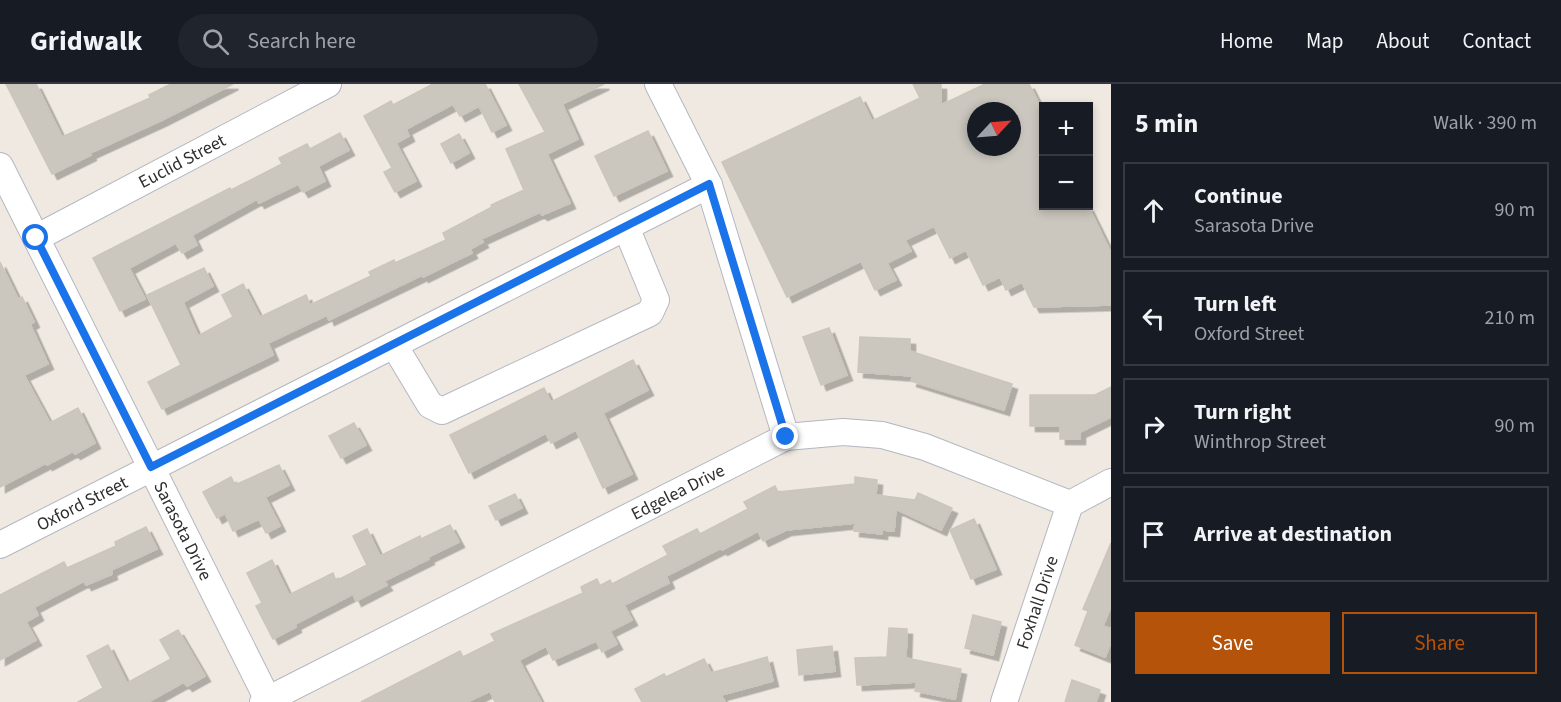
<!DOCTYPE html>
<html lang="en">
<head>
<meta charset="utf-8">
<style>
	:root { --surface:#171b24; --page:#20242c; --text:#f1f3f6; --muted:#9ea1a6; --line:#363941; --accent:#b45309 }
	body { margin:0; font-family:"Source Sans 3",sans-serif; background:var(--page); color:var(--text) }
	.controls { position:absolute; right:18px; top:18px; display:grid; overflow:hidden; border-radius:0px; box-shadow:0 3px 9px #0003 }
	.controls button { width:54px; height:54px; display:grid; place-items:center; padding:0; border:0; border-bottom:2px solid var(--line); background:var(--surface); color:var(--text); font:30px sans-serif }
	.compass { position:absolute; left:967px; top:18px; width:54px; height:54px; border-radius:50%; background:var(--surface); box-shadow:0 3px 9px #0003; rotate:64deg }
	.stop { position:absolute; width:18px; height:18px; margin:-14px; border:4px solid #1a73e8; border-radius:50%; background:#fff }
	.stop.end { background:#1a73e8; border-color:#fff; box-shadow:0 2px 6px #0008 }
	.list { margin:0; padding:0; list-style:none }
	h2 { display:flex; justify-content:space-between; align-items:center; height:78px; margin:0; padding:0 24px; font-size:26px }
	h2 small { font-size:20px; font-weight:400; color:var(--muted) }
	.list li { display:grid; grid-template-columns:39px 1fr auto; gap:18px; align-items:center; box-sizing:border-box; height:96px; margin:0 12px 12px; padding:0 12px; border:2px solid var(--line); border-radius:0px }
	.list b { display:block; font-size:22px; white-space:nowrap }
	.list p { margin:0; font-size:20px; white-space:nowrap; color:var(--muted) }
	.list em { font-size:20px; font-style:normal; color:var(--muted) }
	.actions { display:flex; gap:12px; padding:18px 24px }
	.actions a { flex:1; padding:14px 0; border:2px solid var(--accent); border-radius:0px; text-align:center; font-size:21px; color:var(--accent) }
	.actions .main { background:var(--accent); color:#fff }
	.icon { flex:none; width:33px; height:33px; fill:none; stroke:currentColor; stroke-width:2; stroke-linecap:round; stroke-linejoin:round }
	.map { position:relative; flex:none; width:1111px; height:618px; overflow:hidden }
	header { display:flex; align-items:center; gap:36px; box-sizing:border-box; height:84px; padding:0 30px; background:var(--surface); border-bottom:2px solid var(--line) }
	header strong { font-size:28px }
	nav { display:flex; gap:33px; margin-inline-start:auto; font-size:21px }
	.search { width:420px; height:54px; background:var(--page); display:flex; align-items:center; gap:15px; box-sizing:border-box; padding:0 21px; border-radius:33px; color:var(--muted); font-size:22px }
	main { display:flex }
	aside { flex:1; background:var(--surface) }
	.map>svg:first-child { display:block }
</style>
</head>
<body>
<header>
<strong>Gridwalk</strong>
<div class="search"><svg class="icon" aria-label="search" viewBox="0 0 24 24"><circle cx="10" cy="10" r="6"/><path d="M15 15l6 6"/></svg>Search here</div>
<nav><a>Home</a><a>Map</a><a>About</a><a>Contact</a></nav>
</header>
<main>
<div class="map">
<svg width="1111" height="618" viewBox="0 0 1111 618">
	<defs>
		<filter id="shadow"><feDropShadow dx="5.5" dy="5.5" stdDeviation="0" flood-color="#0004"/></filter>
	</defs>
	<rect width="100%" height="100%" fill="#efe9e1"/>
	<!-- building -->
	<path fill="#cbc7bf" stroke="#cbc5ba" stroke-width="1.5" fill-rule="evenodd" filter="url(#shadow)" d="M6,0H36L62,53L150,14L149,11L171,0H233L162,36L90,69L91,71L52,90Z
		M433,0H485L506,41L492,48L479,22L460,32L453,20L406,45L409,52L396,59L416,97L395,108L384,88L392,84L364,32L391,17L393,21Z
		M519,0H604L562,20L578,55L547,70L570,119L542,131L540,128L481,155L483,158L470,165L472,169L423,193L422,191L329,236L327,231L268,259L273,271L162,325L148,298L181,281L147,211L204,184L213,202L183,218L198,252L233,233L222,211L243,200L260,233L306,211L310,221L371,192L369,188L394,176L395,179L446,156L443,149L492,123L491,121L524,106L506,65L545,48Z
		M913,0H941V21L985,0H1029L1044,30V122H1088L1111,169V221L1034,223L1022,198L1006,206L1000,193L983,201L966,166L950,174L934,142L905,156L911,167L887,179L896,196L875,206L861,177L787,213L722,78L860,13L872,37L920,14ZM976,27H1012V63H976Z
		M648,47L667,87L614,112L595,72Z
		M340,49L349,66L318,82L325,97L303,108L298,100L259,119L257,115L192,151L197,161L182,169L176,159L129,184L145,215L120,227L93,174L230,104L231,106L282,80L279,74L307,60L310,65Z
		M459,50L469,69L451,79L441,60Z
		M0,178L18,215L22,213L34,238L30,240L48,280L24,291L50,339L78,324L95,359L75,370L73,367L47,381L46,379L0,403Z
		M829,244L847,291L821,301L803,253Z
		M860,253L910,255V267L1012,300L1004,326L911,297L913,292L858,288Z
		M633,276L648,306L603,329L632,390L603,404L576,346L551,359L546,349L469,389L450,351L544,304L551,318Z
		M1111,303V333L1080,348V355H1060V342H1030V311H1095Z
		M354,339L366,361L341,374L329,352Z
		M279,381L289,401L265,413L280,442L266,449L259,435L233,447L225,429L217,434L203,408L231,393L235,401Z
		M855,393L877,396L876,411L915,416L918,409L952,424L941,446L896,425L894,447L882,446V450L854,447L855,439L786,446L763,457L758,447L722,466L721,464L666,492L669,499L624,521L632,536L610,547L617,560L602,568L596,557L553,576L546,562L519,576L541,618H495L490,607L467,618H361L460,567L463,573L495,557L491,550L583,509L581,503L597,495L600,502L610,496L612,500L668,471L663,462L697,445L700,450L748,425L744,418L775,402L778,408L855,400Z
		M515,410L522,424L496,436L489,422Z
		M974,435L996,485L971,495L950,446Z
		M450,441L459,458L428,473L429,475L384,497L387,501L356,517L353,510L295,540L296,543L273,555L256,522L262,519L247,489L272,476L289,511L333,489L336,497L367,481L353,452L367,445L380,472L420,452L421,455Z
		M146,443L157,465L111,486L112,490L86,501L84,497L34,523L38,531L26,538L36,556L0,576V511L64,478L67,484L116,462L115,458Z
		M1111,459V522L1103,542L1111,545V558L1105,573L1075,561L1088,527L1083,525Z
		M973,531L1001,538L993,571L965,564Z
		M889,544L907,545L906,574L961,585L955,615L915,607L917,598L857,601L855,574L887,573Z
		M178,546L205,592L187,602L184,598L148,618H78L103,604L87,572L108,561L127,599L171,575L160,556Z
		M832,562L835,587L799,591L797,566Z
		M767,573L773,597L721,611L725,618H642L635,605L664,590L666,593L704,575L711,589Z
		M1072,596L1100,606L1096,618H1065Z"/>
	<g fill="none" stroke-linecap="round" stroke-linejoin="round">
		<defs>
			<g id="minor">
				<path d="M658,0L709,101L786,353"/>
				<path id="s1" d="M0,82L269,618"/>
				<path id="s2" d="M36,154L328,0"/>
				<path d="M394,261L430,321L442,327L650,229L656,216L626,143"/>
				<path id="s3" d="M0,461L709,101"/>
				<path id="s4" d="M263,618L786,353L843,348L882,351L925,363L1070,420L1111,398"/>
				<path id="s5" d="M1004,618L1070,420"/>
			</g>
		</defs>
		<!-- minor casing -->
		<use href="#minor" stroke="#b4b7c1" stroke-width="28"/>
		<!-- minor -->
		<use href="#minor" stroke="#fff" stroke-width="26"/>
	</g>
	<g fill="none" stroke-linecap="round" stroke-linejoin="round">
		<!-- route -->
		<path stroke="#1a73e8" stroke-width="8" d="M36,154L151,383L709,100L786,353"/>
	</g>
	<g text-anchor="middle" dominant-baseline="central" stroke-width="5" stroke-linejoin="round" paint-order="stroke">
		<!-- street labels -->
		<g font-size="18" fill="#2e2e2e" stroke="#fff">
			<text stroke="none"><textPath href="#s2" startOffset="165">Euclid Street</textPath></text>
			<text stroke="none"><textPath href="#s4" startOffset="465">Edgelea Drive</textPath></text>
			<text stroke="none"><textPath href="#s3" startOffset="92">Oxford Street</textPath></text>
			<text stroke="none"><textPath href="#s1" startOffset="408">Sarasota Drive</textPath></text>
			<text stroke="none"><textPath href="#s5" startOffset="105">Foxhall Drive</textPath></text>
		</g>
	</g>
</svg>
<div class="controls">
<button>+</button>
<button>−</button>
</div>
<svg class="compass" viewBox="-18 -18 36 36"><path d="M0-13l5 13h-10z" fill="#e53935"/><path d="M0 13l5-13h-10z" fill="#9ea1a6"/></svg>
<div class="stop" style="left:36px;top:154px"></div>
<div class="stop end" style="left:786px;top:353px"></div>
</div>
<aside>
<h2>5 min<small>Walk · 390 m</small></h2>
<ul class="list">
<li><svg class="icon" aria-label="ahead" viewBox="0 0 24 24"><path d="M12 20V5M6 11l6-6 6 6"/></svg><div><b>Continue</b><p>Sarasota Drive</p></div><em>90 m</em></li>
<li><svg class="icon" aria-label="left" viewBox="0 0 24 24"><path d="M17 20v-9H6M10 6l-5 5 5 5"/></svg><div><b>Turn left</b><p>Oxford Street</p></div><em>210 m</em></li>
<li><svg class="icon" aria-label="right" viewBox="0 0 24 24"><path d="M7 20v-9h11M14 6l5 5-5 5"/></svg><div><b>Turn right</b><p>Winthrop Street</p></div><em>90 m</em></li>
<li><svg class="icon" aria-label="arrive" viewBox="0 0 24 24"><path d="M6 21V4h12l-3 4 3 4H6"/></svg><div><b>Arrive at destination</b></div></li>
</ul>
<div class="actions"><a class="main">Save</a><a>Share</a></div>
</aside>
</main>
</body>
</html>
